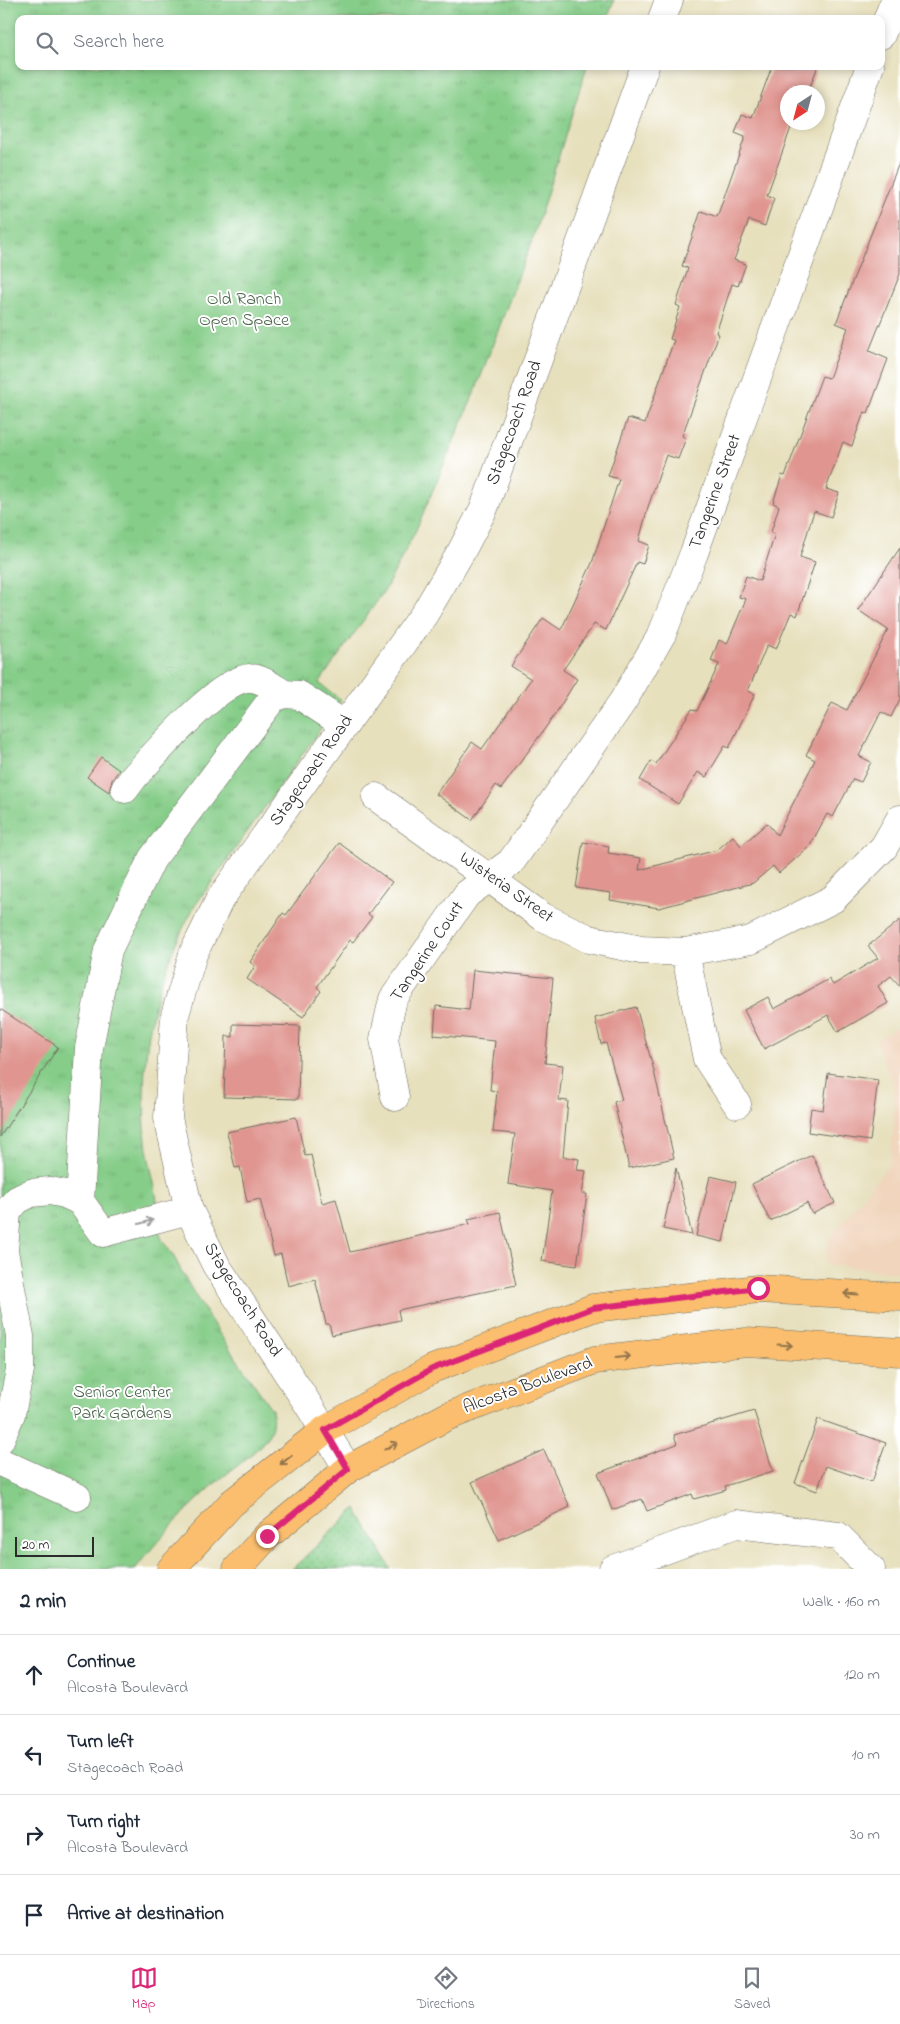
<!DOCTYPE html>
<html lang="en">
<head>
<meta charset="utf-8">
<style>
	:root { --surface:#fff; --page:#f2f2f3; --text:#1f2937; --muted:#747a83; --line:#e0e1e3; --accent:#db2777 }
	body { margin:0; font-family:"Indie Flower",sans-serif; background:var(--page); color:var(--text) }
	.compass { position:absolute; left:780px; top:85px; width:45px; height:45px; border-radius:50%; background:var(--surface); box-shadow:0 2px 8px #0003; rotate:216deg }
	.scale { position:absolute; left:15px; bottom:12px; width:79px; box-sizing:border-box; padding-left:5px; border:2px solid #2b2b2b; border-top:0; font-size:14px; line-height:18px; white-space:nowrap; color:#2b2b2b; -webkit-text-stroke:4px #fff; paint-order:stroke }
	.stop { position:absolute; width:15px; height:15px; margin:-11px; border:4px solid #db2777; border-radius:50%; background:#fff }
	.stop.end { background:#db2777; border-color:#fff; box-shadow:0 1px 5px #0008 }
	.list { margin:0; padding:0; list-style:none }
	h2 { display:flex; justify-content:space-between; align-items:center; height:65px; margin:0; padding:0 20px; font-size:21px }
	h2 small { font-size:16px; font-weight:400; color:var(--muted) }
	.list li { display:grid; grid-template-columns:32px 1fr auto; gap:15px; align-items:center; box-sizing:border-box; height:80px; padding:0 20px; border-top:1px solid var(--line) }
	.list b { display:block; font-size:19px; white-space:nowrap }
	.list p { margin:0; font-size:16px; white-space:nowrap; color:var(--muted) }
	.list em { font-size:16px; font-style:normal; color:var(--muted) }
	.icon { flex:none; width:28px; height:28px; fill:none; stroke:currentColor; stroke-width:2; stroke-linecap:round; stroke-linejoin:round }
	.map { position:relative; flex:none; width:900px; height:1569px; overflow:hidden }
	.search { position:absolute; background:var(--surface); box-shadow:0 2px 8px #0003; left:15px; right:15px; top:15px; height:55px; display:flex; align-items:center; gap:12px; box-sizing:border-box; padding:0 18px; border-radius:10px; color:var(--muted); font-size:19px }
	.sheet { height:385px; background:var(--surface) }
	nav { display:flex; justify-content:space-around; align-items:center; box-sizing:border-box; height:70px; border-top:1px solid var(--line); background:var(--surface); font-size:14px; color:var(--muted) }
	nav a { display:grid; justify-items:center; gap:2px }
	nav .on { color:var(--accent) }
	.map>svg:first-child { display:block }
</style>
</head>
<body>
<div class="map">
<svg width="900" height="1569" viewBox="0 0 900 1569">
	<defs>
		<pattern id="grass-dots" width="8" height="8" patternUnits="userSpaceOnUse" patternTransform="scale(1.25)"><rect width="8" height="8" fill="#86cd89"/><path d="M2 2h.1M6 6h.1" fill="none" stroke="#74b076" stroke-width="1.8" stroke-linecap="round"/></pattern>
		<pattern id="park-tufts" width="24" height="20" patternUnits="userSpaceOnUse" patternTransform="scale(1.25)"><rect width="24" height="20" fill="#86cd89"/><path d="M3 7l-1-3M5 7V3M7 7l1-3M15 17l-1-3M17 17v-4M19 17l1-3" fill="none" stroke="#74b076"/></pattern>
	</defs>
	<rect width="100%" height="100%" fill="#fff"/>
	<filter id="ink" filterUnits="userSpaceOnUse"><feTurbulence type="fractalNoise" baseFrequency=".02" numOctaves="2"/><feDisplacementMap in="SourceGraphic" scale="10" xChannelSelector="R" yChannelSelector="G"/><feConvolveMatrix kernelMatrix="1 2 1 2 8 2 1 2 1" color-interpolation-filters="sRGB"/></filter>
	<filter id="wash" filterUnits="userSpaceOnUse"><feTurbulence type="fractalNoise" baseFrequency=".0096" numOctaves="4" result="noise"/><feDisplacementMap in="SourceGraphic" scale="20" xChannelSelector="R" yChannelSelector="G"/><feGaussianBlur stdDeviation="1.12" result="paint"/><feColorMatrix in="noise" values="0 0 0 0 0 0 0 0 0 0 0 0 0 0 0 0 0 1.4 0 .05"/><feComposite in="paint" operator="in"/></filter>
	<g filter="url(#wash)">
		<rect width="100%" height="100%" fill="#e7e0bd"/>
		<!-- built -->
		<path fill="#f1d5bd" d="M900,1025V1273L827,1264L826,1258L829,1239L890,1163L894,1122L893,1083L876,1041Z"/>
		<!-- grass -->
		<path fill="url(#grass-dots)" stroke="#587c5a" d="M356,1508L391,1569H292Z"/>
		<!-- park -->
		<path fill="url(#park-tufts)" stroke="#587c5a" d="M0,0H614L607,19H19V66H587L534,235L476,389L416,530L385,590L319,683L341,700L194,907C154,979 140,1047 145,1129C146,1151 152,1172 156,1193C158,1206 157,1221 160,1234C162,1242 170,1250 174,1257C201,1311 238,1360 272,1410C273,1419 273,1428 268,1436C253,1458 227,1471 208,1490C182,1514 157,1541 135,1569H0Z"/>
		<g id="blocks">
			<!-- building -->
			<path fill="#e09590" d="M772,66H818L808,92H788V122H793L767,195L774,198L765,226L749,220L734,260L746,264L738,286L732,284L716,333L719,334L682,436L686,438L678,459L666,455L648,507L639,541L649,545L643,564L637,562L606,630L594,624L563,670L577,679L556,713L501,789L496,785L472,820L436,794L472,742L482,749L531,679L511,666L543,618L561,630L592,563L619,479L608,476L628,418L645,423L674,340L670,339L680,307L676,305L688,268L682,266L701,211L717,217L745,137L735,133L742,114L753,118Z
				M899,163H900V274L869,351L888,359L868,413L864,412L852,446L843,442L826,489L839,493L831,517L814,511L800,557L815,562L797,616L791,613L776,649L767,645L748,691L755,694L729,748L725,746L706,777L698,772L678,804L640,780L651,761L656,764L692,709L697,711L719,664L711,661L719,640L727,644L746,599L739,597L746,576L760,581L775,534L771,532L779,506L773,503L782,475L785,476L822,376L829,378L848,328L836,323Z
				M900,548V699L891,717L881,712L859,756L871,762L861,782L853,779L833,817L827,814L810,846L779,873L773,866L753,883L659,908L610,900L611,893L576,888L583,842L609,846L608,853L641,858L639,870L717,850L733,836L741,846L767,823L777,835L815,760L806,755L832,703L847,710L888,630L858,610Z
				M101,757L119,770L112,780L109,792L87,777Z
				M339,843L392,882L368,914L372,917L353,942L350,940L317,987L321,991L303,1017L247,979L255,966L250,962L283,913L286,915Z
				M900,920V986L891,976L878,986L888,1003L838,1032L828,1015L764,1049L744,1010L768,997L774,1009L829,979L833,985L878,958L868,946Z
				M473,970L553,978L545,1063L563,1065L559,1100L568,1101L563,1157L579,1159L577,1170L586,1171L582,1194H587L577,1266L542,1261L552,1191L508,1184L515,1134L493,1132L497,1091L490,1090L495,1041L434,1035L436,1006L469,1010Z
				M636,1007L653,1067L674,1158L629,1168L614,1102L622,1100L606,1043L601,1044L595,1018Z
				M0,1009L58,1047L0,1137Z
				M233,1024L300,1026L298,1099L224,1097L226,1036L233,1037Z
				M828,1073L878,1080L870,1141L808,1132L811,1108L823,1110Z
				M296,1117L305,1156L311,1155L322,1203L336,1199L350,1252L470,1224L468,1219L500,1212L516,1285L398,1310L400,1320L332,1335L329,1324H326L315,1279L288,1286L281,1254L274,1256L260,1199L247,1202L240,1167L235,1168L227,1132Z
				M812,1155L835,1203L812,1214L807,1203L770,1221L752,1184Z
				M676,1168L692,1235L663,1229Z
				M710,1176L736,1182L723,1242L696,1236Z
				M754,1411L773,1471L725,1486L726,1490L694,1499L692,1494L647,1511L642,1499L612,1510L598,1473L677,1444L674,1435Z
				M818,1419L886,1443L872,1482L826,1466L817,1491L795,1483Z
				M544,1450L570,1507L499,1540L472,1482Z"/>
		</g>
	</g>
	<g filter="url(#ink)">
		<use href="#blocks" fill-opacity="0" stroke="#6d6a5e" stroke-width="1"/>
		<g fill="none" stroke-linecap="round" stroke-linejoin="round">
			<defs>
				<path id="minor" d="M662,19L669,0
					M881,35L895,0
					M125,789L134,777C154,755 222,677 250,678C262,678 274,688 284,694
					M376,797L543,917L589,939L641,950L685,952L751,940L833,899L884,847L900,819
					M685,952L707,1059L737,1104
					M395,1097L384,1039L393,999L467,894L511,862L623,701L662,634L694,553L870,66
					M80,1201L89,1048L108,950L152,859L273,698L284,694L299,695L345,725
					M0,1440L11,1414L20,1370V1336L4,1251L7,1212L17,1200L31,1193L50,1191L65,1194L80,1201L103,1233L189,1210
					M0,1462L77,1497
					M348,1469L306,1401L216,1265L189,1210L168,1118L175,1015L193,954L220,899L425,613L461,552L484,508L645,66
					M613,1569L736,1524L838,1536L871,1569"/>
				<path id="major" d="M171,1569L232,1503L325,1430L432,1369L593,1308L758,1289L900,1297
					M237,1569L267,1536L348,1469L446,1417L595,1360L746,1342L900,1352"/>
			</defs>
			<!-- minor casing -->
			<use href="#minor" stroke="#6d6a5e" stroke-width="29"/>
			<!-- major casing -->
			<use href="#major" stroke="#6d6a5e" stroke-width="29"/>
			<!-- minor -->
			<use href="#minor" stroke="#fff" stroke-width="28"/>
			<!-- major -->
			<use href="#major" stroke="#fbbe6e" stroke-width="28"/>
		</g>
		<!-- one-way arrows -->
		<defs><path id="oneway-shaft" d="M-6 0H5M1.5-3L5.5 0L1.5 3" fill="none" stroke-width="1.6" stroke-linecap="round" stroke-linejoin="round" transform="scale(1.25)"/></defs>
		<use stroke="#a0a0a0" href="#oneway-shaft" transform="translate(146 1222) rotate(-16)"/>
		<g stroke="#93744c">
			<use href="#oneway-shaft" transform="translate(851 1294) rotate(-176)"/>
			<use href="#oneway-shaft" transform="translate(785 1345) rotate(4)"/>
			<use href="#oneway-shaft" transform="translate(623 1357) rotate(-7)"/>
			<use href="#oneway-shaft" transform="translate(391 1446) rotate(-28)"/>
			<use href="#oneway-shaft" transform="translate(286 1460) rotate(142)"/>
		</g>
	</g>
	<g fill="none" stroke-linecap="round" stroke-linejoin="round" filter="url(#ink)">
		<!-- route -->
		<path stroke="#db2777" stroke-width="6" d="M267,1536L348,1469L325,1430L432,1369L593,1308L758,1288"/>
	</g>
	<g text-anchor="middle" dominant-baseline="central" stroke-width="4" stroke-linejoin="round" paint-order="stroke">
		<!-- park labels -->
		<g font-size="18" fill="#4b644c" stroke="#fff">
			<text x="244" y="300">Old Ranch<tspan x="244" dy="21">Open Space</tspan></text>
			<text x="122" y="1393">Senior Center<tspan x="122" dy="21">Park Gardens</tspan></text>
		</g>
		<!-- street labels -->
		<g font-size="18" fill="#2b2b2b" stroke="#fff">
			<text transform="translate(515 423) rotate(-70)">Stagecoach Road</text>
			<text transform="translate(716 492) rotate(-70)">Tangerine Street</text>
			<text transform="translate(312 771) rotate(-55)">Stagecoach Road</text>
			<text transform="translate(506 888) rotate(35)">Wisteria Street</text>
			<text transform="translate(428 952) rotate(-56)">Tangerine Court</text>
			<text transform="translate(242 1300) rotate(58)">Stagecoach Road</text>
			<text transform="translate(528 1386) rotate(-20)">Alcosta Boulevard</text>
		</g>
	</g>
</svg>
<svg class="compass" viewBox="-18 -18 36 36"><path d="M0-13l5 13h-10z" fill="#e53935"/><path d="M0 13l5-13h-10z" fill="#747a83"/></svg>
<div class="scale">20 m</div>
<div class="stop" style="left:758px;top:1288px"></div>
<div class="stop end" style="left:267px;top:1536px"></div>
<div class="search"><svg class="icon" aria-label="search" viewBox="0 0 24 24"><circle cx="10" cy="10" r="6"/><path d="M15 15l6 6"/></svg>Search here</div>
</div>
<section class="sheet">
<h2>2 min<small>Walk · 160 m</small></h2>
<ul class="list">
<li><svg class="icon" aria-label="ahead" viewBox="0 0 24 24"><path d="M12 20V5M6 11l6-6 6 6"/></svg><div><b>Continue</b><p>Alcosta Boulevard</p></div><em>120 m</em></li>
<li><svg class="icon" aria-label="left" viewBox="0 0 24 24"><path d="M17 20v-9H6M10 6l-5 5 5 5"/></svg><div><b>Turn left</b><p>Stagecoach Road</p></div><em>10 m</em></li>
<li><svg class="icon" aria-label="right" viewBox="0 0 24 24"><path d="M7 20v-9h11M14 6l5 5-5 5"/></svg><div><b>Turn right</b><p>Alcosta Boulevard</p></div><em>30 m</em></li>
<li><svg class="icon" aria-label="arrive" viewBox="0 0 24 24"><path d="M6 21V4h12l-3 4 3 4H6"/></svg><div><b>Arrive at destination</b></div></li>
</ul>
</section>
<nav>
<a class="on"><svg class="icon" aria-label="map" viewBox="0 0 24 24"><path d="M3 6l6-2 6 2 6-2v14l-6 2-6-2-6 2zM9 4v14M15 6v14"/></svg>Map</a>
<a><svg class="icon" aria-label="directions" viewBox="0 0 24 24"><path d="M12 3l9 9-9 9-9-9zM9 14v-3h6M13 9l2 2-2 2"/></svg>Directions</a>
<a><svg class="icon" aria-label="saved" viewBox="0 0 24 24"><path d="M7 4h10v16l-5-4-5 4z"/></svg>Saved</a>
</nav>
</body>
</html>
